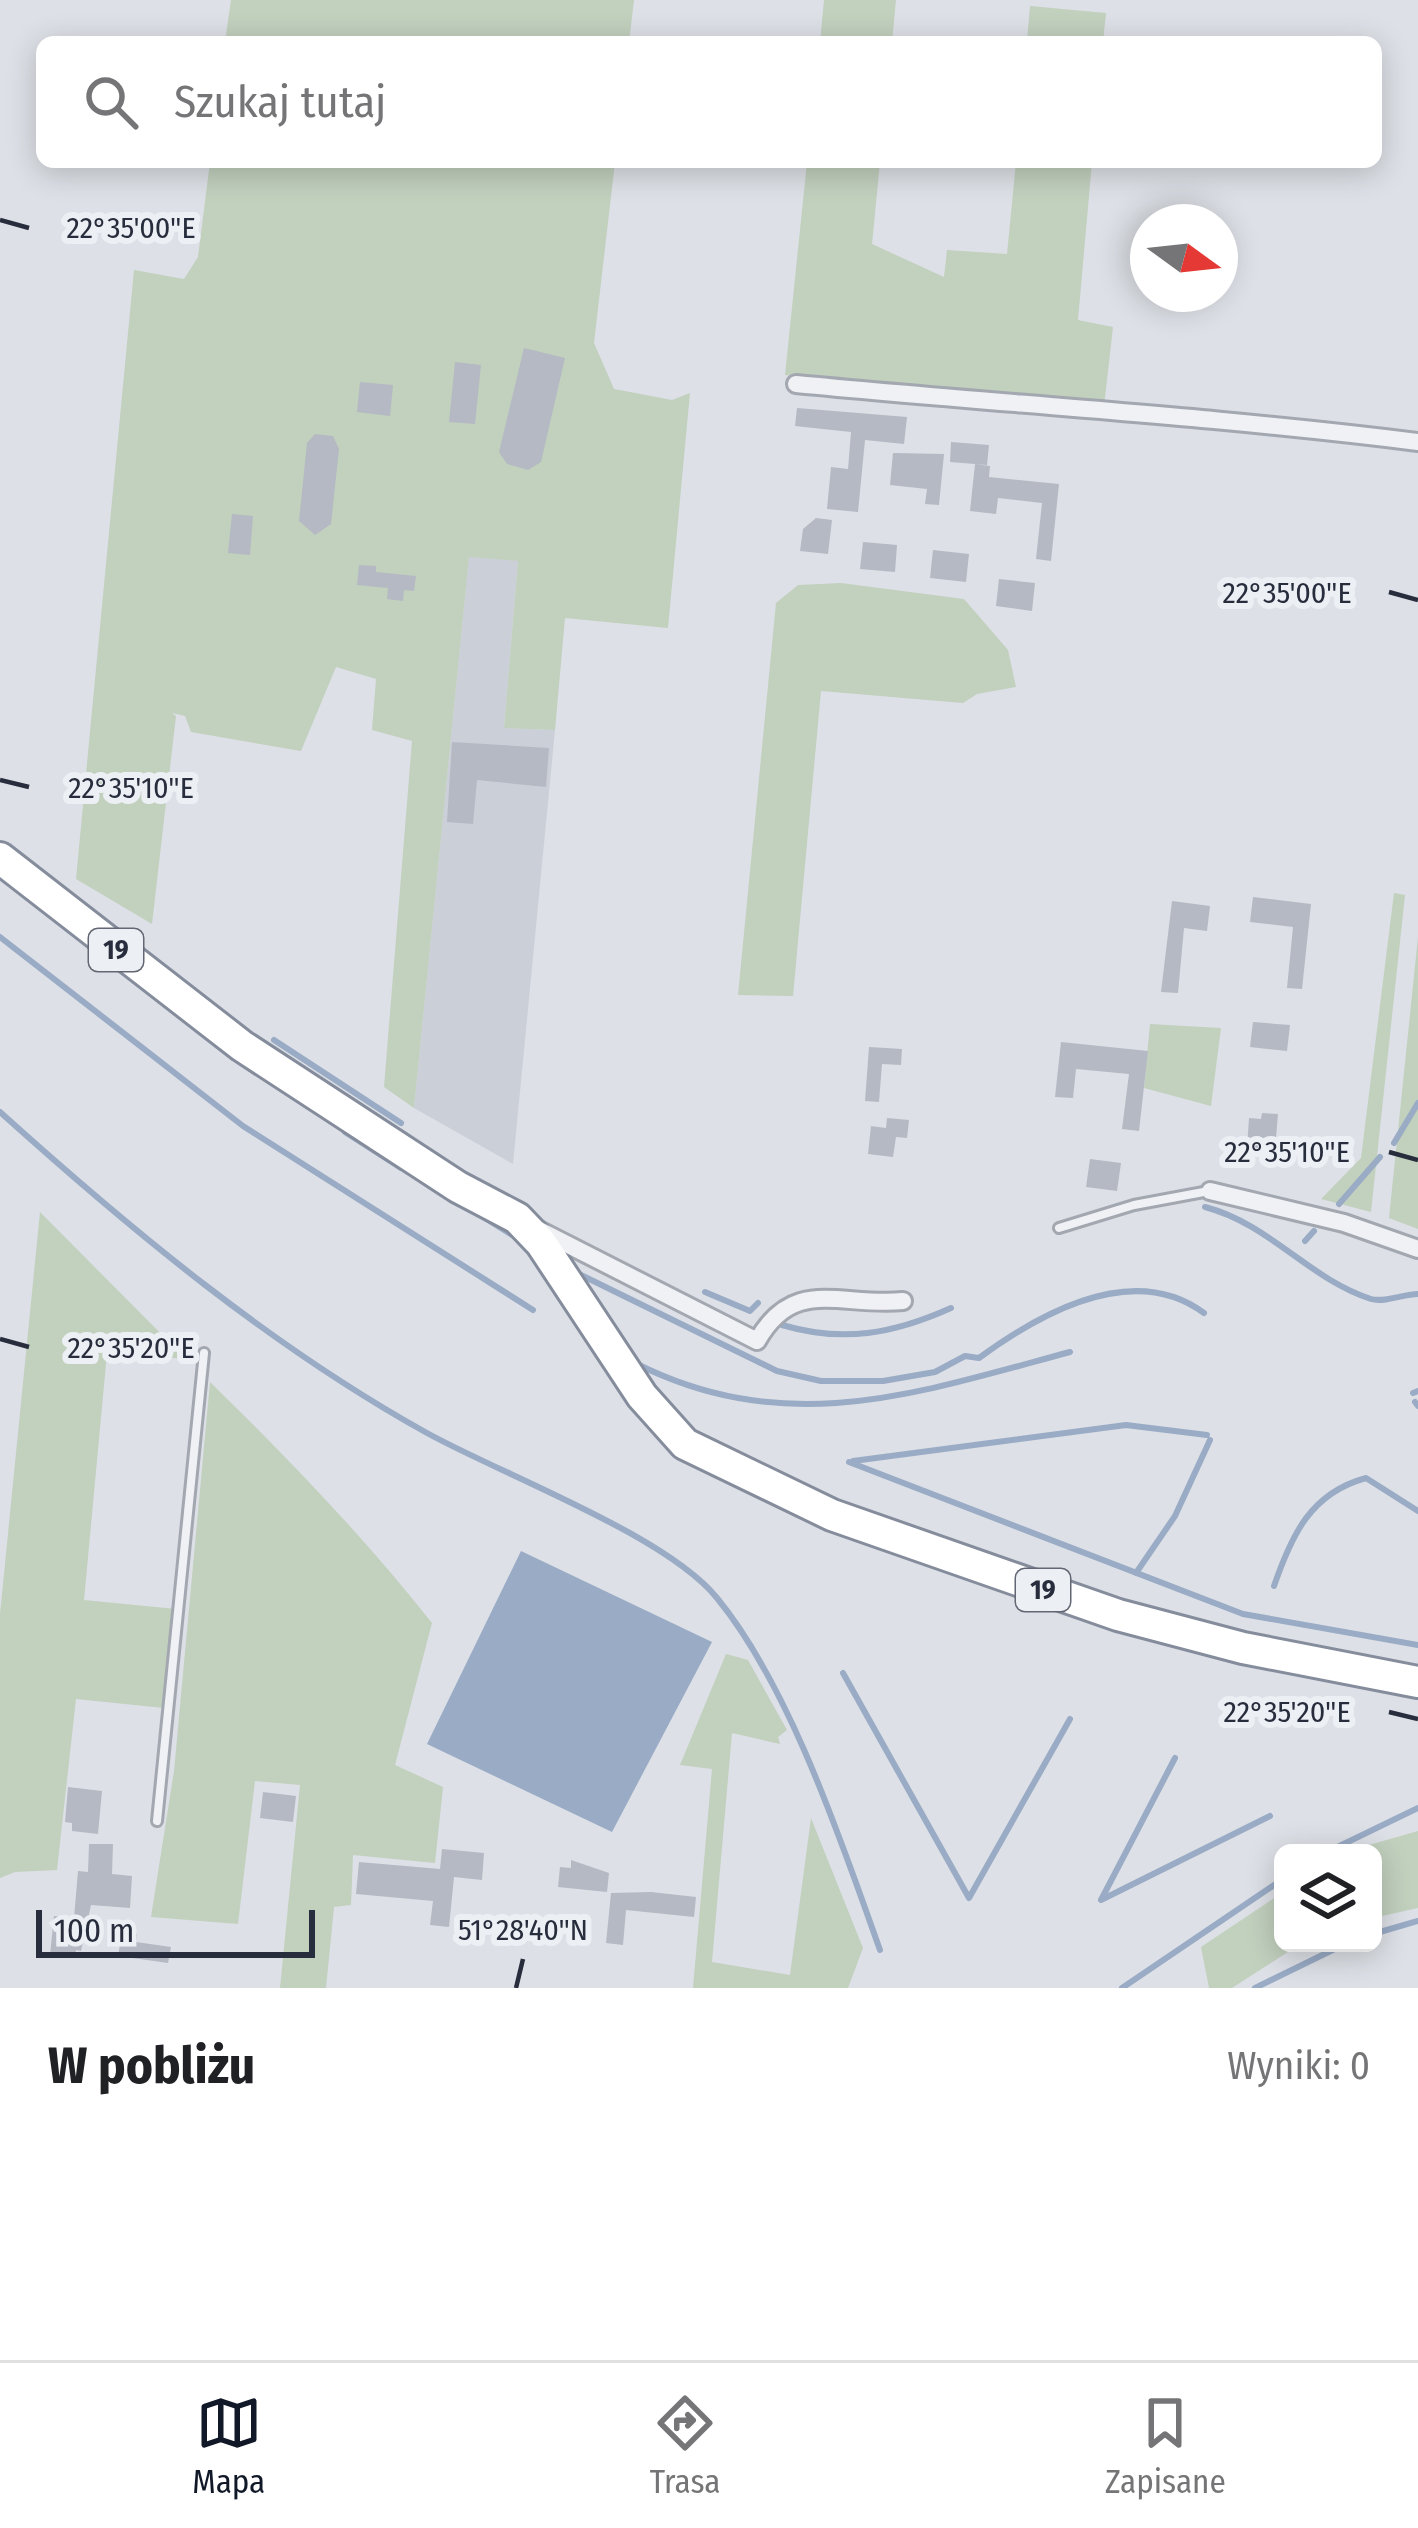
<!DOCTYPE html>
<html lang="pl">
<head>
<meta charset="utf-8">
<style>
	:root { --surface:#fff; --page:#f6f6f6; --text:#202124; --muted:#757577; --line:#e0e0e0; --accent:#111827 }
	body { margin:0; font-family:"Fira Sans Condensed",sans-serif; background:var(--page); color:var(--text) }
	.controls { position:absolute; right:36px; bottom:36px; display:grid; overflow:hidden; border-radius:18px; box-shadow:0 6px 30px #0003 }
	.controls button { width:108px; height:108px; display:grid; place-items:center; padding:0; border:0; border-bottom:3px solid var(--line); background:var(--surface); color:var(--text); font:60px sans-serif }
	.compass { position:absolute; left:1130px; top:204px; width:108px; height:108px; border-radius:50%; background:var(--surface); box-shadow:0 6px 30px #0003; rotate:105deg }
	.scale { position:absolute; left:36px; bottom:30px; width:279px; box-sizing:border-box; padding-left:12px; border:6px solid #272d3c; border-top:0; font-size:33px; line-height:42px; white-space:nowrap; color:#272d3c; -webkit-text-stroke:9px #eceff4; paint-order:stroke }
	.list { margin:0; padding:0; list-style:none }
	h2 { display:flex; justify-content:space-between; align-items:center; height:156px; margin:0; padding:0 48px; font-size:51px }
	h2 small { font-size:39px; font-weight:400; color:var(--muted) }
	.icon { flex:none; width:66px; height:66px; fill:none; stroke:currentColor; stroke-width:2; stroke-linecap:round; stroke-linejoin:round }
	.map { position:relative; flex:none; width:1418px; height:1988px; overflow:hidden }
	.search { position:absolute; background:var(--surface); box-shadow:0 6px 30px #0003; left:36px; right:36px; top:36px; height:132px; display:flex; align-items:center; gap:30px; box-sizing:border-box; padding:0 42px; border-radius:18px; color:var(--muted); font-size:45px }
	.sheet { height:372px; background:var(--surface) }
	nav { display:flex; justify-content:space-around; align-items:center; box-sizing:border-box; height:168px; border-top:3px solid var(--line); background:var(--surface); font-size:33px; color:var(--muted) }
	nav a { display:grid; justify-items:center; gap:6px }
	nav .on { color:var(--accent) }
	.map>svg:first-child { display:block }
</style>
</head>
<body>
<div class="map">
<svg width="1418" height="1988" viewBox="0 0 1418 1988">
	<rect width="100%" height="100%" fill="#dde0e6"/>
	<!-- built -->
	<path fill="#cbcfd8" d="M469,556L518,561L504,728L555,730L513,1164L414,1108Z"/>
	<!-- green -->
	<path fill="#c2d0be" d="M231,0H634L629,42H225Z
		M824,0H896L892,42H820Z
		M1030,6L1106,13L1103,42H1027Z
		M210,162H615L594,343L614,389L672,400L690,393L668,628L565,618L555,730L504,728L518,561L469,557L414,1108L384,1087L412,741L372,730L376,679L336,667L301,751L191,732L185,716L172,713L176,716L152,924L76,879L134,270L184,279L198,257Z
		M807,162H880L872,244L944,277L947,250L1007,254L1016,162H1092L1078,320L1113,327L1104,406L785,375Z
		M841,583L964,599L1008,650L1016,687L977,694L963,703L821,691L793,996L738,995L776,603L798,585Z
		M1394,893L1405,895L1371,1212L1321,1199L1361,1158Z
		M1418,937V1229L1389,1218Z
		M1150,1024L1221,1028L1211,1106L1144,1088Z
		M40,1212L186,1359L107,1353L84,1600L176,1609L164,1708L76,1699L57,1870L15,1872L0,1878V1614Z
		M210,1382C288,1458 364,1537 432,1623L395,1765L443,1787L435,1863L353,1855L351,1905L334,1907L326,1988H280L300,1785L255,1781L238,1924L151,1917L174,1771Z
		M726,1654L748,1660L787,1730L778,1737L780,1744L732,1733L712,1962L790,1975L811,1818L863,1948L848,1988H693L712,1769L680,1765Z
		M1418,1831V1908L1373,1918V1853H1341Z
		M1283,1892V1943H1302L1232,1988H1209L1201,1947Z"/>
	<!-- water -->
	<path fill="#99abc5" d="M521,1551L712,1642L612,1832L427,1744Z"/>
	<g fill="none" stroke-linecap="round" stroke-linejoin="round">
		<!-- stream -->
		<path stroke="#99abc5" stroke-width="6" d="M0,937L243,1126L533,1310
			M274,1040L401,1123
			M291,1095L307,1106
			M0,1112C131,1230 272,1347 427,1433C503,1475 666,1535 717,1598C790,1687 841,1841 880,1950
			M345,1132L401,1168
			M1394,1143L1418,1103
			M1339,1204L1380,1157
			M1205,1207C1270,1224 1309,1279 1371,1299C1384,1303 1404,1294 1418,1294
			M477,1213L517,1238
			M1305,1241L1314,1231
			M575,1272L777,1371L821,1381H883L935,1372L965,1356L979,1358C1039,1314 1132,1260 1204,1313
			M705,1292L750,1311L758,1303
			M782,1325C843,1343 893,1334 951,1308
			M637,1364C788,1439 918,1393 1070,1352
			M1413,1393L1418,1391
			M1415,1402L1418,1406
			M853,1461L1126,1425L1207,1435
			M849,1462L1243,1614L1418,1645
			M1136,1573L1175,1516L1210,1440
			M1274,1586C1292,1534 1311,1493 1366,1478L1418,1511
			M843,1673L969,1898L1070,1719
			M1175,1758L1101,1900L1270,1816
			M1325,1853L1418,1808
			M1373,1934L1418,1921
			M1122,1988L1283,1879
			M1255,1988L1347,1943"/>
	</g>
	<!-- building -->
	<path fill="#b4b9c3" d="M524,348L565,358L541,462L528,470L507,464L499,452Z
		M455,362L481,365L475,424L449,422Z
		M360,382L393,385L390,416L357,412Z
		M797,408L907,417L904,444L865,440L858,512L827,509L831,467L848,469L851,432L795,426Z
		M315,434L333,436L339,449L331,524L315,535L299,521L307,443Z
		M951,442L989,445L987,465L950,462Z
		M893,453L944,454L939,505L925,504L927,489L890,485Z
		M975,464L990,466L989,477L1059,484L1051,561L1036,559L1042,503L998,498L996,514L970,511Z
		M232,514L253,516L250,555L228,553Z
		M816,518L832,520L828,554L800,551L803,529Z
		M863,542L897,545L895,572L860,569Z
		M933,550L969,554L966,582L930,578Z
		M359,565L376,566V572L416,576L414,591L404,590L403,601L387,599L388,588L357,585Z
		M999,579L1035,583L1032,611L996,606Z
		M452,742L549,748L546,787L477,780L473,824L447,822Z
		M1253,897L1311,904L1302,989L1287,988L1293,927L1250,922Z
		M1172,901L1210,906L1207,931L1184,928L1178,993L1161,992Z
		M1253,1022L1290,1025L1287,1051L1250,1047Z
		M1061,1042L1148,1051L1139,1131L1122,1129L1129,1074L1076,1069L1073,1098L1055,1097Z
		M869,1047L902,1049L901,1065L882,1064L879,1102L865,1101Z
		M1262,1113L1278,1114L1275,1150L1247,1148L1249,1118L1261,1119Z
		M887,1118L909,1120L907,1138L896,1137L893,1157L868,1154L871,1126L886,1128Z
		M1090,1159L1121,1163L1117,1191L1086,1187Z
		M68,1787L102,1791L98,1834L72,1831V1823L65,1822Z
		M263,1792L296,1796L293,1822L260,1818Z
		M89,1844H113L112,1874L132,1876L130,1908L91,1905L81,1951L76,1950L75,1958L50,1955L54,1916L74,1918L78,1871L88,1872Z
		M442,1849L484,1853L482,1880L454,1877L449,1927L430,1925L433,1901L356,1894L359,1862L440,1869Z
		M571,1860L609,1873L607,1892L558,1887L560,1867L571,1868Z
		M651,1892L696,1897L694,1917L626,1910L623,1945L606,1943L611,1893Z
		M122,1932L137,1934L136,1942L171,1947L168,1963L118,1956Z"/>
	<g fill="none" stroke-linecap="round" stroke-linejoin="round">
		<defs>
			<path id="lane" d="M1059,1228L1134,1205L1209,1191
				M157,1821L204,1353"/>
			<path id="street" d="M796,384C1004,404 1211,416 1418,442
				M1210,1191L1344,1223L1418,1249
				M537,1229L757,1341C794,1276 839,1307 903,1301"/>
			<path id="highway" d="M0,858L242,1046L458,1187L517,1218L541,1243L642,1396L685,1444L832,1515L1118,1615L1243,1648L1418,1682"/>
		</defs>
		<!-- lane casing -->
		<use href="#lane" stroke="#a3a7b0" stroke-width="14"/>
		<!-- street casing -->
		<use href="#street" stroke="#a3a7b0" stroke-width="22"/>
		<!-- highway casing -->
		<use href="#highway" stroke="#858c9c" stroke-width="36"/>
		<!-- lane -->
		<use href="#lane" stroke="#eff1f5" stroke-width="8"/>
		<!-- street -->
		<use href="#street" stroke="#eff1f5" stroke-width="16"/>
		<!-- highway -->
		<use href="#highway" stroke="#fff" stroke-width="30"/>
	</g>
	<!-- ticks -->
	<path fill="none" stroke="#272d3c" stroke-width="4.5" d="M0,220L29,228M1389,592L1418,600M0,780L29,787M1389,1152L1418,1160M0,1339L29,1347M1389,1712L1418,1719M516,1988L523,1959"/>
	<g text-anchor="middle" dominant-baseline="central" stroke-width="12" stroke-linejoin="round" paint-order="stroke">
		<!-- shield labels -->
		<g fill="#eceff4" stroke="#626773" stroke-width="3">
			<rect x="89" y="929" width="54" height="42" rx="9"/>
			<rect x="1016" y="1569" width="54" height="42" rx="9"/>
		</g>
		<g font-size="27" font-weight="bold" fill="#272d3c">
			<text x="116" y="950">19</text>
			<text x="1043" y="1590">19</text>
		</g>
	</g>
	<g font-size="30" text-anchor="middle" fill="#272d3c" stroke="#eceff4" stroke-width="12" stroke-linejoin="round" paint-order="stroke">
		<text x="131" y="238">22°35'00"E</text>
		<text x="1287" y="603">22°35'00"E</text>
		<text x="131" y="798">22°35'10"E</text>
		<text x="1287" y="1162">22°35'10"E</text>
		<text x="131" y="1358">22°35'20"E</text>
		<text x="1287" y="1722">22°35'20"E</text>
		<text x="523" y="1940">51°28'40"N</text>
	</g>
</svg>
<div class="controls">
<button><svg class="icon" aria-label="layers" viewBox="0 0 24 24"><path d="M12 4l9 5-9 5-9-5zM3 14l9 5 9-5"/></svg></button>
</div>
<svg class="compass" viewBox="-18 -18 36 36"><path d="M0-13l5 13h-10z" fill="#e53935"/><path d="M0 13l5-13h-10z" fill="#757577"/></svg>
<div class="scale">100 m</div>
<div class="search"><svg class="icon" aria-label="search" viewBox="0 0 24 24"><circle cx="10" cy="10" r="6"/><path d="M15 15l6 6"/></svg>Szukaj tutaj</div>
</div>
<section class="sheet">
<h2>W pobliżu<small>Wyniki: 0</small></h2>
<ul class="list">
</ul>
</section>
<nav>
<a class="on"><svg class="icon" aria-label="map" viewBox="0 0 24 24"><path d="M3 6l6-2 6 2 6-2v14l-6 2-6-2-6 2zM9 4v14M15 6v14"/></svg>Mapa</a>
<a><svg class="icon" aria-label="directions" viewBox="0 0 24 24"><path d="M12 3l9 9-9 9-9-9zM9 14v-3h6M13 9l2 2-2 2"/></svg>Trasa</a>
<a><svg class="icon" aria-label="saved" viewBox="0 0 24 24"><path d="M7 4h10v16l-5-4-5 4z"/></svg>Zapisane</a>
</nav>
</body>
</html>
